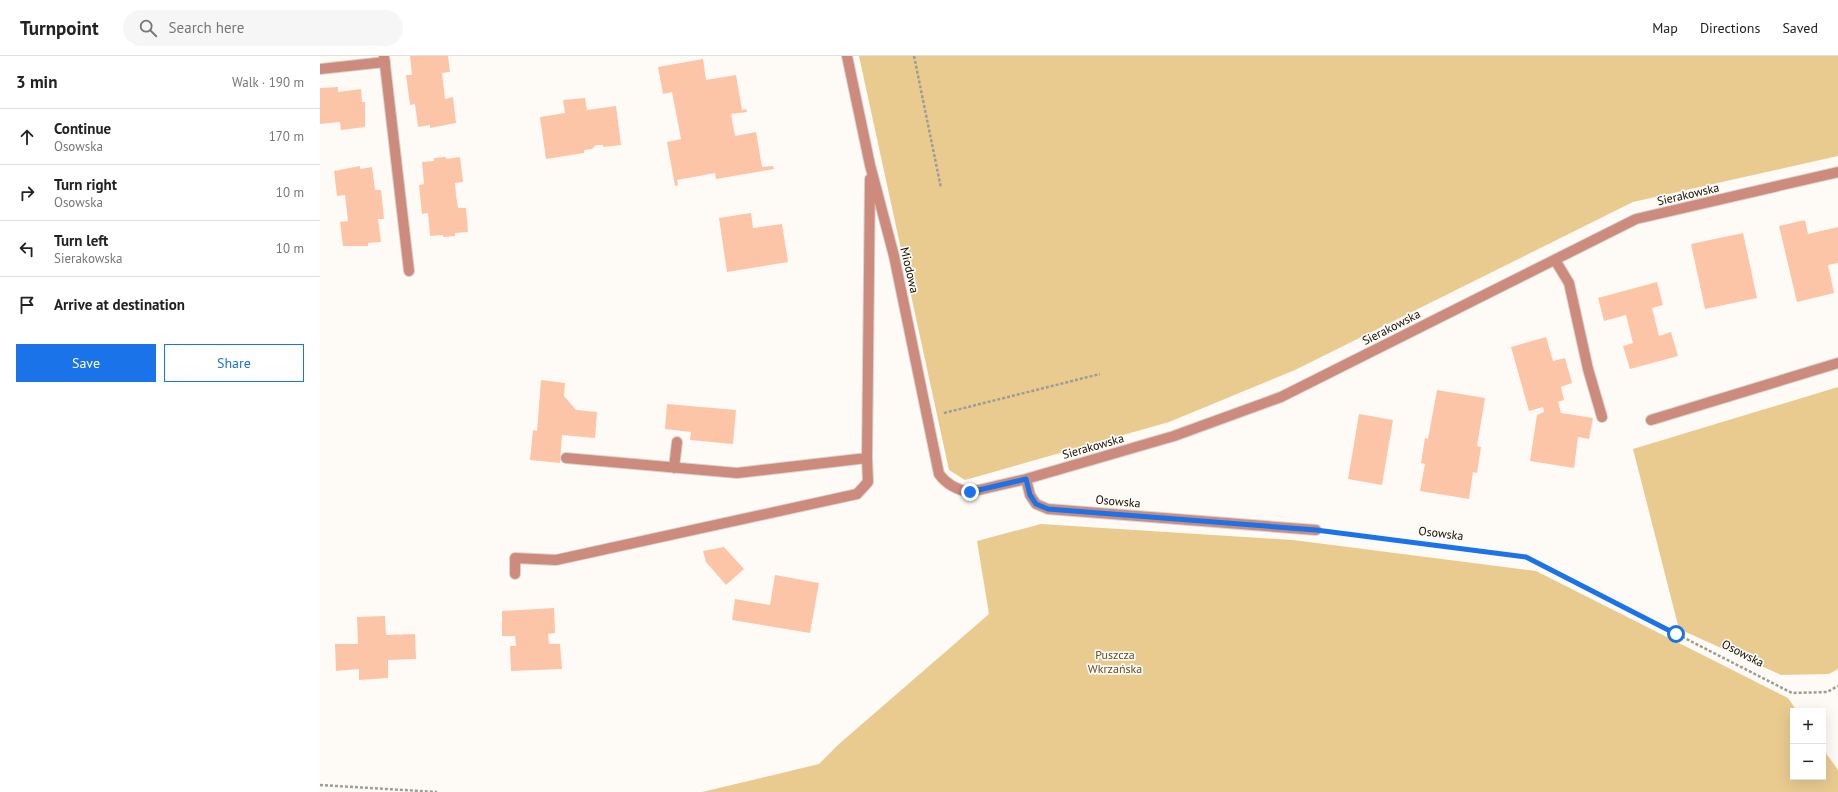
<!DOCTYPE html>
<html lang="en">
<head>
<meta charset="utf-8">
<style>
	:root { --surface:#fff; --page:#f6f6f6; --text:#222; --muted:#767676; --line:#e0e0e0; --accent:#1a73e8 }
	body { margin:0; font-family:"PT Sans",sans-serif; background:var(--page); color:var(--text) }
	.controls { position:absolute; right:12px; bottom:12px; display:grid; overflow:hidden; border-radius:0px; box-shadow:0 4px 16px #0002 }
	.controls button { width:36px; height:36px; display:grid; place-items:center; padding:0; border:0; border-bottom:1px solid var(--line); background:var(--surface); color:var(--text); font:20px sans-serif }
	.stop { position:absolute; width:12px; height:12px; margin:-9px; border:3px solid #1a73e8; border-radius:50%; background:#fff }
	.stop.end { background:#1a73e8; border-color:#fff; box-shadow:0 1px 4px #0008 }
	.list { margin:0; padding:0; list-style:none }
	h2 { display:flex; justify-content:space-between; align-items:center; height:52px; margin:0; padding:0 16px; font-size:17px }
	h2 small { font-size:13px; font-weight:400; color:var(--muted) }
	.list li { display:grid; grid-template-columns:26px 1fr auto; gap:12px; align-items:center; box-sizing:border-box; height:56px; padding:0 16px; border-top:1px solid var(--line) }
	.list b { display:block; font-size:15px; white-space:nowrap }
	.list p { margin:0; font-size:13px; white-space:nowrap; color:var(--muted) }
	.list em { font-size:13px; font-style:normal; color:var(--muted) }
	.actions { display:flex; gap:8px; padding:12px 16px }
	.actions a { flex:1; padding:9px 0; border:1px solid var(--accent); border-radius:0px; text-align:center; font-size:14px; color:var(--accent) }
	.actions .main { background:var(--accent); color:#fff }
	.icon { flex:none; width:22px; height:22px; fill:none; stroke:currentColor; stroke-width:2; stroke-linecap:round; stroke-linejoin:round }
	.map { position:relative; flex:none; width:1518px; height:736px; overflow:hidden }
	header { display:flex; align-items:center; gap:24px; box-sizing:border-box; height:56px; padding:0 20px; background:var(--surface); border-bottom:1px solid var(--line) }
	header strong { font-size:19px }
	nav { display:flex; gap:22px; margin-inline-start:auto; font-size:14px }
	.search { width:280px; height:36px; background:var(--page); display:flex; align-items:center; gap:10px; box-sizing:border-box; padding:0 14px; border-radius:22px; color:var(--muted); font-size:15px }
	main { display:flex }
	aside { flex:1; background:var(--surface) }
	.map>svg:first-child { display:block }
</style>
</head>
<body>
<header>
<strong>Turnpoint</strong>
<div class="search"><svg class="icon" aria-label="search" viewBox="0 0 24 24"><circle cx="10" cy="10" r="6"/><path d="M15 15l6 6"/></svg>Search here</div>
<nav><a>Map</a><a>Directions</a><a>Saved</a></nav>
</header>
<main>
<aside>
<h2>3 min<small>Walk · 190 m</small></h2>
<ul class="list">
<li><svg class="icon" aria-label="ahead" viewBox="0 0 24 24"><path d="M12 20V5M6 11l6-6 6 6"/></svg><div><b>Continue</b><p>Osowska</p></div><em>170 m</em></li>
<li><svg class="icon" aria-label="right" viewBox="0 0 24 24"><path d="M7 20v-9h11M14 6l5 5-5 5"/></svg><div><b>Turn right</b><p>Osowska</p></div><em>10 m</em></li>
<li><svg class="icon" aria-label="left" viewBox="0 0 24 24"><path d="M17 20v-9H6M10 6l-5 5 5 5"/></svg><div><b>Turn left</b><p>Sierakowska</p></div><em>10 m</em></li>
<li><svg class="icon" aria-label="arrive" viewBox="0 0 24 24"><path d="M6 21V4h12l-3 4 3 4H6"/></svg><div><b>Arrive at destination</b></div></li>
</ul>
<div class="actions"><a class="main">Save</a><a>Share</a></div>
</aside>
<div class="map">
<svg width="1518" height="736" viewBox="0 0 1518 736">
	<rect width="100%" height="100%" fill="#fefbf6"/>
	<!-- green -->
	<path fill="#e9cb90" d="M539,0H1518V100L1313,146L975,314L849,366L645,424L629,414Z
		M1518,331V613L1509,618L1461,619L1359,573L1313,393Z
		M721,468L973,484L1216,515L1468,642L1477,655H1473V721H1503V693L1518,714V736H382L499,708L519,688L669,558L657,485Z"/>
	<!-- building -->
	<path fill="#fdc5a7" d="M90,0H128L130,16L122,17L125,43L133,41L136,67L110,72V69L98,71L95,48L90,49L86,19H92Z
		M383,3L386,24L416,19L422,54L426,53L427,56L411,58L415,80L436,76L442,111L453,110L454,113L396,123L395,117L357,124L358,129L355,130L347,86L361,83L352,36L343,38L338,11Z
		M18,31V36L41,33L42,46H45V71L21,74L20,66L0,68V32Z
		M265,42L267,54L296,50L301,89L283,91V89H276L272,93L264,94V97L226,103L220,61L245,57L243,44Z
		M126,101V103L140,101L143,126L135,127L136,139L138,152H146L148,176L135,177V180L123,181V179L110,180L108,157L102,158L99,129L104,128L102,106L114,105V102Z
		M40,110V113L52,111L55,134H61L64,163H58L61,186L48,187V190H23L20,166L28,165L25,139L17,140L14,115Z
		M431,157L433,172L462,168L468,206L407,216L399,162Z
		M1485,164L1488,178L1518,171V207L1508,209L1514,237L1477,246L1459,170Z
		M1423,177L1437,242L1385,253L1371,188Z
		M1337,226L1343,249L1332,252L1339,280L1351,276L1358,300L1310,313L1303,290L1313,287L1306,259L1284,265L1278,242Z
		M1226,281L1233,305L1245,302L1252,327L1241,331L1244,344L1238,346L1241,357L1273,362L1269,383L1258,381L1254,412L1210,405L1217,359L1224,356L1223,351L1209,355L1191,291Z
		M221,324L245,327L244,340L256,354L277,356L275,382L242,379L240,407L210,404L213,374L217,375Z
		M1117,334L1165,342L1157,390L1161,391L1157,417L1153,416L1149,443L1100,435L1105,408L1101,407L1105,382L1108,383Z
		M347,348L416,354L413,388L370,384L371,376L345,373Z
		M1039,358L1073,364L1062,429L1028,423Z
		M404,491L424,513L406,529L386,506L383,495Z
		M455,519L499,527L490,577L412,564L415,543L450,549Z
		M234,552L235,577L228,578L229,588H240L242,613L191,615L190,590H196L195,580H182V555Z
		M65,560L66,579L95,578L96,603L68,604V622L39,624V613L16,615L15,588H38L37,561Z"/>
	<g fill="none" stroke-linecap="round" stroke-linejoin="round">
		<defs>
			<path id="minor" d="M64,0L89,215
				M527,0L550,109L574,200L619,418C627,429 637,434 650,436L706,423L854,380L961,341L1316,163L1518,116
				M0,13L65,6
				M1235,204L1249,227L1268,313L1282,361
				M1331,364L1518,307
				M246,402L417,417L547,402L550,123
				M354,412L357,386
				M706,423L710,439L716,448L728,453L996,474
				M195,518V502L236,504L537,438L548,426L547,402"/>
		</defs>
		<!-- minor casing -->
		<use href="#minor" stroke="#d8d5cf" stroke-width="12"/>
		<!-- path -->
		<path stroke="#9f9c96" stroke-width="2.5" stroke-dasharray="3 2" stroke-linecap="butt" d="M594,0L621,132
			M624,357L780,318
			M1013,476L1206,501L1472,637L1507,636L1518,630
			M0,729L117,736"/>
		<!-- minor -->
		<use href="#minor" stroke="#cd8b7d" stroke-width="10"/>
	</g>
	<g fill="none" stroke-linecap="round" stroke-linejoin="round">
		<!-- route -->
		<path stroke="#1a73e8" stroke-width="5" d="M650,436L706,423L710,439L716,448L728,453L996,474L1206,501L1356,578"/>
	</g>
	<g text-anchor="middle" dominant-baseline="central" stroke-width="3.5" stroke-linejoin="round" paint-order="stroke">
		<!-- street labels -->
		<g font-size="12" fill="#100c05" stroke="#fefbf6">
			<text transform="translate(1368 138) rotate(-13)">Sierakowska</text>
			<text transform="translate(590 214) rotate(77)">Miodowa</text>
			<text transform="translate(1071 271) rotate(-27)">Sierakowska</text>
			<text transform="translate(773 390) rotate(-16)">Sierakowska</text>
			<text transform="translate(798 445) rotate(5)">Osowska</text>
			<text transform="translate(1121 477) rotate(7)">Osowska</text>
			<text transform="translate(1423 597) rotate(27)">Osowska</text>
		</g>
		<!-- park labels -->
		<g font-size="12" fill="#624e26" stroke="#fefbf6">
			<text x="795" y="598">Puszcza<tspan x="795" dy="14">Wkrzańska</tspan></text>
		</g>
	</g>
</svg>
<div class="controls">
<button>+</button>
<button>−</button>
</div>
<div class="stop" style="left:1356px;top:578px"></div>
<div class="stop end" style="left:650px;top:436px"></div>
</div>
</main>
</body>
</html>
